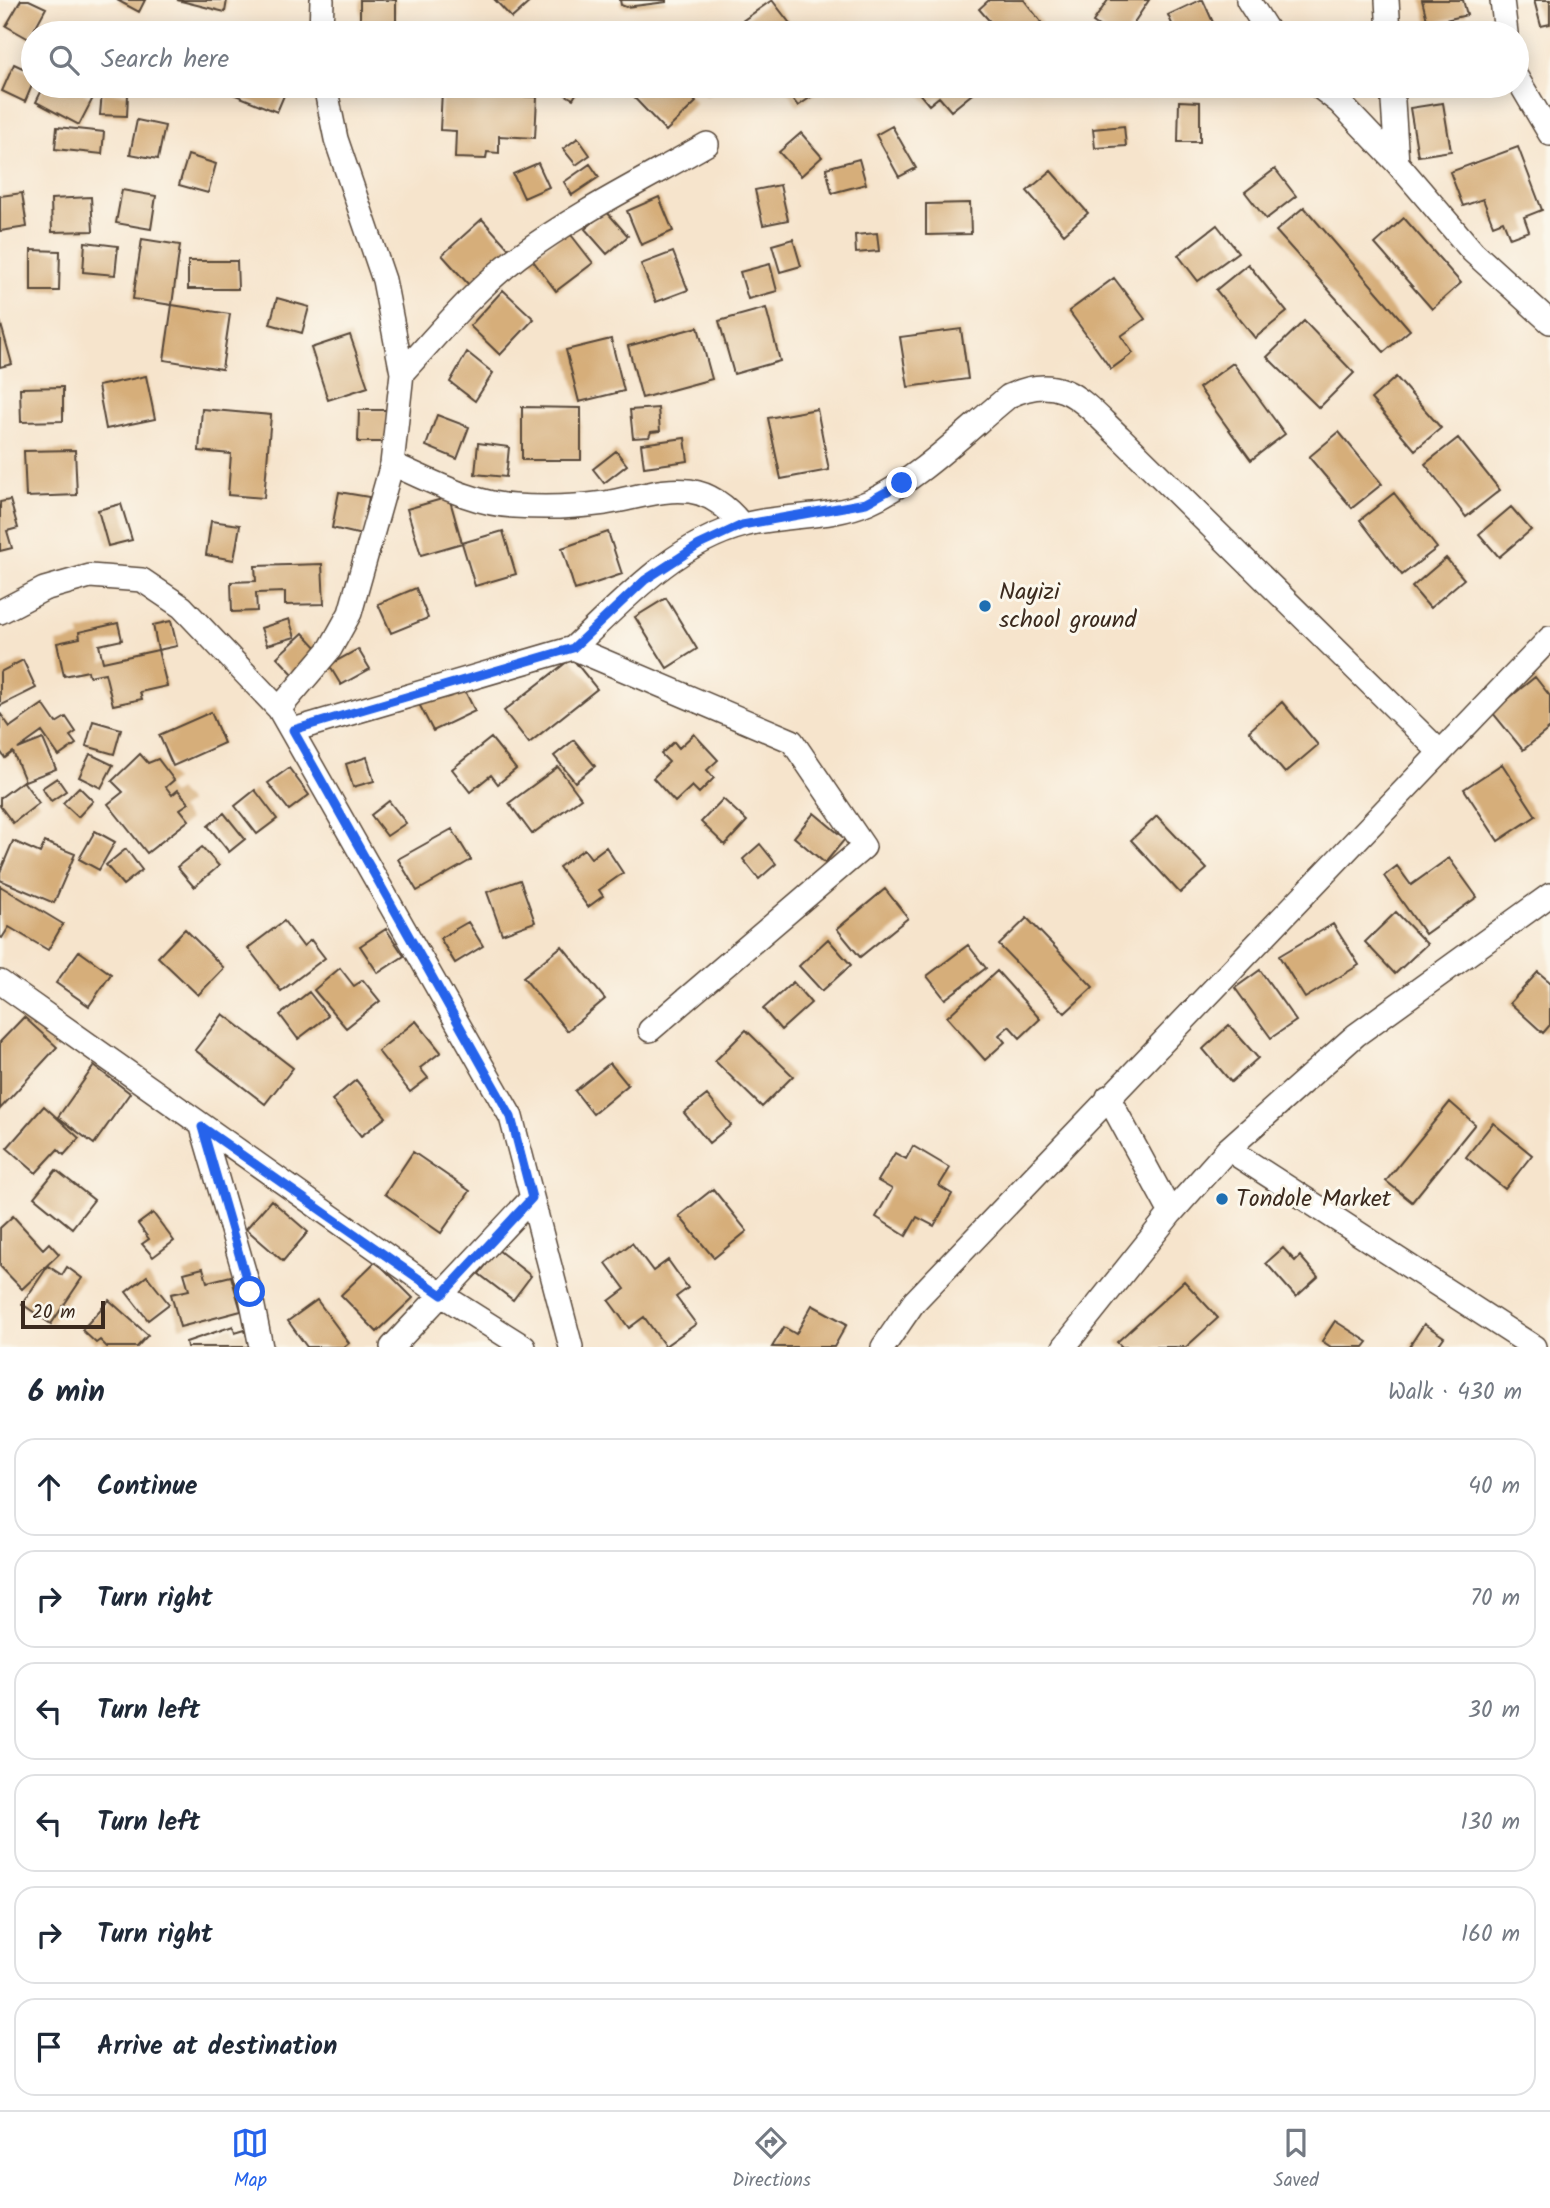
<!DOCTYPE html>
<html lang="en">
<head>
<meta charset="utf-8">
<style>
	:root { --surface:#fff; --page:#f2f2f3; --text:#1f2937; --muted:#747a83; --line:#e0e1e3; --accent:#2563eb }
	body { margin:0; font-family:Kalam,sans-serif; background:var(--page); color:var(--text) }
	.scale { position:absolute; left:21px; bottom:18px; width:84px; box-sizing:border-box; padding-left:7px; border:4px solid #3b2a1e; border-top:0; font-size:19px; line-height:24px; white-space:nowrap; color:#3b2a1e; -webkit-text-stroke:5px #fbf7ec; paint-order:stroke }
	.stop { position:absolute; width:21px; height:21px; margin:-16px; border:5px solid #2563eb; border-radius:50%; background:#fff }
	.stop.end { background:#2563eb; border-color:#fff; box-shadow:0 2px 7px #0008 }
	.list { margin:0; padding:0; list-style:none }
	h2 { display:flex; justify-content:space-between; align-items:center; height:91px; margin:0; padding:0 28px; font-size:30px }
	h2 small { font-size:23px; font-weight:400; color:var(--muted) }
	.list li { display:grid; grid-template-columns:46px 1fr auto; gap:21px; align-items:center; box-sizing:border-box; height:98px; margin:0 14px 14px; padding:0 14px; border:2px solid var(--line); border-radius:21px }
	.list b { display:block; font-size:26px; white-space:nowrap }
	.list em { font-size:23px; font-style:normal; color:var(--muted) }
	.icon { flex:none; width:38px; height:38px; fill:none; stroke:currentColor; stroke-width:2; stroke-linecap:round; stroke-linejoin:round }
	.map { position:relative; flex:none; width:1550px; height:1347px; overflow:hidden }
	.search { position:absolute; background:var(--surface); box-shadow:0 4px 18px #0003; left:21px; right:21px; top:21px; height:77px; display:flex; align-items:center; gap:18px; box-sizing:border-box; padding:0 24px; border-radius:38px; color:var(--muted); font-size:26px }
	.sheet { height:763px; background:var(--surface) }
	nav { display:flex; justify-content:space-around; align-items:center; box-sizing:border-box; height:98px; border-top:2px solid var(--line); background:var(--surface); font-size:19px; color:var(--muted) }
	nav a { display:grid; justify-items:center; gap:4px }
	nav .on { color:var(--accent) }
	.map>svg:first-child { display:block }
</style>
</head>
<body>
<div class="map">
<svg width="1550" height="1347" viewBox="0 0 1550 1347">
	<rect width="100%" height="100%" fill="#fbf7ec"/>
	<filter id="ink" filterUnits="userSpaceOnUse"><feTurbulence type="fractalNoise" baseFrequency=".0143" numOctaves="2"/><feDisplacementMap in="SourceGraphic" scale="14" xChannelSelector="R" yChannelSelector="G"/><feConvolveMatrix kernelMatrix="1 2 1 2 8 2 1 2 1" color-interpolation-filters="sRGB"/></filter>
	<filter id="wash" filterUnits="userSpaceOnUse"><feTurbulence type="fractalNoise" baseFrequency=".00686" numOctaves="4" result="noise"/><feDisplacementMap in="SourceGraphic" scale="28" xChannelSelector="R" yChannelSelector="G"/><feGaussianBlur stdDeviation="1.57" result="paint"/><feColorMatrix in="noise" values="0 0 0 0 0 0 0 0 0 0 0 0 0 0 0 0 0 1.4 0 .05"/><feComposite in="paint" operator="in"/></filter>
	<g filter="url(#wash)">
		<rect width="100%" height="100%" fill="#f6e4cc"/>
		<g id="blocks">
			<!-- building -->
			<path fill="#d6ae7a" d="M21,0H29L46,8L29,39L6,26Z
				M117,0H145L139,12Z
				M177,0H227L225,12Z
				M360,0H396V33H360Z
				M495,0H532L512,18Z
				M620,0H666V2L626,7L621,5Z
				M772,0L795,30L790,33H744L738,24Z
				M989,0H1024L1041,22L1027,33H1000L979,9Z
				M1108,0H1149L1127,33H1109L1093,22Z
				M1200,0H1203L1216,29L1207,33H1176L1168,15Z
				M1422,0H1463L1467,15L1428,24Z
				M1534,0H1550V24L1541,26Z
				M939,25L946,33H928Z
				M14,64L33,73V83L25,102L2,91Z
				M44,86H70L93,98L79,125L36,102Z
				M231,86H288L277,112L228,92Z
				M550,86H581L573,99Z
				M623,86H680L696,102L666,131Z
				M698,86H718L707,96Z
				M783,86H827L798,106Z
				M913,86H974L977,90L951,111L939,97L929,105Z
				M442,91L537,97L535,138L499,136V153L487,152L486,159L455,158L456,131L440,130Z
				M102,92L128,94L127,116L100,115Z
				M1179,101L1200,102V142H1178Z
				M1443,103L1451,151L1418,156L1410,108Z
				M137,120L165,126L158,159L130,154Z
				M892,126L916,168L899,177L876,135Z
				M1124,126L1126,146L1095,148L1093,129Z
				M57,127L104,132L102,154L55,149Z
				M801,133L822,157L801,176L779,152Z
				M578,138L590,155L576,165L563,149Z
				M1518,147L1542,210L1524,217L1529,231L1510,238L1503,221L1493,225L1483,199L1463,206L1450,172Z
				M188,155L216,164L208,193L179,185Z
				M859,159L866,184L832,193L826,168Z
				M538,163L549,187L524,198L513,174Z
				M590,164L599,177L572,195L564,182Z
				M1275,169L1296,196L1266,219L1245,192Z
				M1051,171L1088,213L1064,234L1027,191Z
				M780,185L788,220L763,225L755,190Z
				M122,190L156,196L151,229L116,223Z
				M22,193L27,227L0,231V196Z
				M91,197L93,231L52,232L51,199Z
				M659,197L673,231L641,245L627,211Z
				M970,203L971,234L926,235V204Z
				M1304,207L1410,330L1384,352L1276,231Z
				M606,211L628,236L607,254L585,229Z
				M1404,218L1461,283L1432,309L1375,244Z
				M482,219L509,249L469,285L442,255Z
				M1217,225L1238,252L1198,281L1178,255Z
				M568,231L593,263L556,291L531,258Z
				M877,233L879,251L856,253L855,235Z
				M142,239L180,245L172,305L133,299Z
				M793,239L801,266L780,272L772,245Z
				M85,242L118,246L115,275L83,272Z
				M31,250L60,251L59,291H31Z
				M673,252L688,290L656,302L641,264Z
				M188,261H237L238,289H188Z
				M770,264L777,291L748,299L740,272Z
				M1248,264L1287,312L1255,338L1216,290Z
				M1114,278L1145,319L1121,336L1133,353L1111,369L1069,311Z
				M503,290L534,319L500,355L470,326Z
				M277,298L309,307L302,333L270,324Z
				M172,305L230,314L222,369L164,360Z
				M766,308L780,361L734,374L719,321Z
				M0,321L12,364L0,367Z
				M1304,321L1354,373L1319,408L1267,357Z
				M698,327L712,379L642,398L628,346Z
				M961,329L968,379L908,387L900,337Z
				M350,335L368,387L328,400L311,348Z
				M611,339L624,391L579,402L566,350Z
				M467,352L493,373L475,401L450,382Z
				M1233,363L1285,434L1251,460L1199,388Z
				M146,376L155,419L106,429L98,386Z
				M1396,377L1441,428L1415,450L1371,399Z
				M63,387V421L21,422L20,388Z
				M522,407L581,408V460H522Z
				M658,408L660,431L651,432L649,437L633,438L630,410Z
				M202,409L271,415L264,498L228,495L231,454L199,451Z
				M817,409L829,470L781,479L768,418Z
				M359,410H387L386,442H358Z
				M437,415L469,427L457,459L426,446Z
				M1339,432L1382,484L1352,508L1309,457Z
				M685,438L688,461L644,467L641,444Z
				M1458,438L1500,490L1466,517L1425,464Z
				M478,443L509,447L506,477L475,474Z
				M75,450L77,495L26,497L24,451Z
				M616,451L627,465L604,483L593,469Z
				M339,492L369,497L362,535L332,528Z
				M1394,493L1437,548L1402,575L1360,520Z
				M449,497L462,543L503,531L516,574L475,586L462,543L421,555L407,509Z
				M10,500L18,528L7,531L12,548L0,551V502Z
				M121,504L132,540L108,546L98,510Z
				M1511,507L1531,530L1499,557L1479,534Z
				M211,521L240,525L234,560L206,555Z
				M608,532L622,574L575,590L562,548Z
				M1446,558L1464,579L1430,608L1412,587Z
				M322,564L324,604L285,605V592L256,593L257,611L232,612L231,582L256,581L255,566Z
				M416,588L428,618L391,633L378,604Z
				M666,598L697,649L667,668L635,617Z
				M289,619L295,637L267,645L261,628Z
				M171,621L177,646L158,650L153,625Z
				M118,623L122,640L99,645L103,662L158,650L167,686L140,692L142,699L113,705L105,673L89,676L88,671L64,676L57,643L80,638L79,632Z
				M303,633L320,651L294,675L277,657Z
				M358,649L370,669L341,685L329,665Z
				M572,658L597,689L529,743L504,711Z
				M23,660L36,688L0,706V672Z
				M1535,677L1550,696V728L1523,750L1492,712Z
				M461,683L475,711L433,731L419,704Z
				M1282,702L1318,745L1285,773L1249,731Z
				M43,704L56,723L66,717L76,732L70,736L76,744L59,756L42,732L18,749L43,739L56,769L25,781L13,752L5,758L0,751V713L10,727Z
				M211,712L224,743L173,766L159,735Z
				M93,721L121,729L114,754L86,746Z
				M694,734L718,760L707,770L714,778L699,793L692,786L675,802L653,778L669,762L661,754L674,742L679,748Z
				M491,738L516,769L498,784L491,775L470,792L452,769Z
				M574,740L595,766L575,782L554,756Z
				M90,754L113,765L101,788L79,777Z
				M140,754L148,763L158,759L174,780L166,787L172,795L178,790L189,803L180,809L189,820L147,853L108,804L123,792L112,781Z
				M367,757L374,781L353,787L346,764Z
				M1502,764L1536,816L1498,841L1464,789Z
				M558,767L581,798L532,834L509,803Z
				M289,768L309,795L289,810L268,783Z
				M57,778L66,791L51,801L42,788Z
				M23,781L39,803L13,823L0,806V798Z
				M79,787L93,801L78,817L63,803Z
				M255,790L277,819L257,834L235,806Z
				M723,799L747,821L725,845L701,822Z
				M389,801L406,823L387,836L371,815Z
				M224,813L245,839L229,852L208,826Z
				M814,813L845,839L825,863L794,837Z
				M1157,816L1207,869L1180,893L1131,840Z
				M452,829L471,860L417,891L398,859Z
				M95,831L115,842L99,870L79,859Z
				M13,841L40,853L45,842L75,854L54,903L0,880V872Z
				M760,844L776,864L759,879L743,859Z
				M202,847L219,866L194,887L177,867Z
				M606,847L623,873L599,890L603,896L588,907L559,867L584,849L591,858Z
				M126,849L142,870L123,885L106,865Z
				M1449,858L1477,897L1425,934L1384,876L1397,866L1411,885Z
				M520,880L535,922L502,934L487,892Z
				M0,886L63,924L48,950L9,927L2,938L0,937Z
				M885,889L908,918L860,957L837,929Z
				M1396,912L1427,944L1395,974L1365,942Z
				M1027,918L1093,987L1065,1013L999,945Z
				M284,921L303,946L311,940L325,958L281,991L248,948Z
				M468,922L483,946L455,963L440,938Z
				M1333,924L1359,965L1305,998L1279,956Z
				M185,929L224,968L198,995L158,957Z
				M386,929L404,956L378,973L360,946Z
				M828,939L851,965L822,991L799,966Z
				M968,945L986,968L945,999L927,976Z
				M562,946L605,999L567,1031L523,977Z
				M79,951L111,974L89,1006L56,983Z
				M340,968L354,986L363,980L380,1001L346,1028L314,990Z
				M1260,970L1296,1021L1271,1038L1235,988Z
				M997,971L1040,1019L1020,1038L1009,1026L999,1035L1005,1042L985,1060L947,1017Z
				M1538,972L1550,982V1025L1543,1033L1510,1003Z
				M793,982L811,1003L781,1030L763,1009Z
				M309,992L328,1016L298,1039L280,1015Z
				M223,1014L293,1068L265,1104L195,1050Z
				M24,1017L57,1047L0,1109V1042Z
				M416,1021L441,1052L420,1068L428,1078L410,1092L378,1051Z
				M1229,1025L1258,1058L1231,1082L1203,1049Z
				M746,1030L793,1076L762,1107L715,1061Z
				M610,1063L628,1085L593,1114L575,1091Z
				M94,1066L130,1093L94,1144L58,1117Z
				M356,1080L386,1117L361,1136L332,1100Z
				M707,1095L731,1125L709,1143L684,1113Z
				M1450,1102L1475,1124L1412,1202L1386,1181Z
				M44,1106L79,1138L64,1155L58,1149L36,1173L7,1148Z
				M1493,1123L1532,1155L1505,1189L1466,1157Z
				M913,1146L950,1168L939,1186L952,1194L934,1226L917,1217L906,1236L876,1217L892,1189L878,1181L895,1153L906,1159Z
				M413,1152L470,1191L441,1233L385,1194Z
				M56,1170L94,1200L72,1228L34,1197Z
				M713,1189L747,1231L714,1258L679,1216Z
				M271,1200L308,1232L283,1261L246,1229Z
				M153,1213L174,1241L153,1257L142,1244L149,1239L138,1224Z
				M13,1216L43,1249L49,1243L59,1254L22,1289L0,1266V1228Z
				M632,1243L653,1271L668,1260L688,1288L676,1297L696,1324L665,1346L644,1317L629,1328L609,1301L625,1289L606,1263Z
				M1283,1248L1295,1261L1300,1256L1318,1277L1296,1297L1266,1263Z
				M498,1250L531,1276L513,1300L479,1274Z
				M376,1261L413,1298L377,1332L341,1295Z
				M48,1266L62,1275L67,1267L82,1278L51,1324L22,1304Z
				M203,1268L207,1282L231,1276L241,1311L180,1327L171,1294L189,1290L184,1273Z
				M147,1276L169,1304L148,1320L126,1292Z
				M1184,1281L1218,1318L1186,1347H1122L1117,1342Z
				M109,1300L148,1335L137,1347H107L100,1340L96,1343L82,1330Z
				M317,1300L349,1343L344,1347H307L288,1321Z
				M812,1305L847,1324L834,1347H772L784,1327L796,1334Z
				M1335,1321L1368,1342L1364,1347H1331L1322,1341Z
				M1424,1324L1444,1337L1437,1347H1409Z
				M233,1326L235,1333L245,1330L250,1347H187L186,1342Z"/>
		</g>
	</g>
	<g filter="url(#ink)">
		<use href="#blocks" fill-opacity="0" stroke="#574638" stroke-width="2"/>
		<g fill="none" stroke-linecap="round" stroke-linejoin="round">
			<defs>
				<path id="minor" d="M1248,0L1269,33
					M1387,0L1389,33
					M1502,0L1506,33
					M321,33L322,0
					M1517,78L1550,134
					M1318,86L1340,103L1397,163
					M1392,86L1397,163L1473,252L1550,322
					M402,373C439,333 475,289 519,256C577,213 644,180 707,144
					M392,464C430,480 472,504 514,506C544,508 576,507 605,503C663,493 699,472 742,525
					M0,612L44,589L90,576L142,580L182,607L279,709L511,1117L571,1347
					M573,648C623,601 675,543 744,525C784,514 831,519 869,502C918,480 967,430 1009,396C1063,370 1084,404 1121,438L1439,751
					M279,709L330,649L350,613L392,464L402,373L384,280L336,139L325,86
					M293,730L573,648L792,741L864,847L650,1030
					M0,982L442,1295L524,1347
					M1108,1097L1171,1213
					M202,1127L250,1292L261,1347
					M1228,1149L1534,1347
					M392,1347L532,1198
					M883,1347L914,1302L1550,638
					M1064,1347L1171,1213L1228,1149L1356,1035L1550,895"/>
			</defs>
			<!-- minor casing -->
			<use href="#minor" stroke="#574638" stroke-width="26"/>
			<!-- minor -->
			<use href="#minor" stroke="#fff" stroke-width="23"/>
		</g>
	</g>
	<g fill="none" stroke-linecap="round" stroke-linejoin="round" filter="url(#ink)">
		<!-- route -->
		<path stroke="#2563eb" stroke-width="9" d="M250,1292L202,1127L442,1295L532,1198L511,1117L293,730L573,648L645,580L699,545L742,525L866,503L902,483"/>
	</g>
	<!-- markers -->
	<g fill="#1f6fb2" stroke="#fbf7ec" stroke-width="2.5">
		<circle cx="985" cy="606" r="7"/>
		<circle cx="1222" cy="1199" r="7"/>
	</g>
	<g text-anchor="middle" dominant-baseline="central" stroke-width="6" stroke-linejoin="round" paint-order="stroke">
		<!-- poi labels -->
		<g font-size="24" fill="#3b2a1e" stroke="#fbf7ec" text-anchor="start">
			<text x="999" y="592">Nayizi<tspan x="999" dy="28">school ground</tspan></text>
			<text x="1236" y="1199">Tondole Market</text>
		</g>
	</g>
</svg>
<div class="scale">20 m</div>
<div class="stop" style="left:250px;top:1292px"></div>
<div class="stop end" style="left:902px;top:483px"></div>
<div class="search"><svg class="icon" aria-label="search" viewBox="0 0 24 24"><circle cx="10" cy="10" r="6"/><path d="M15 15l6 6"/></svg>Search here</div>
</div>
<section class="sheet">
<h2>6 min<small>Walk · 430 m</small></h2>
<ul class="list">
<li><svg class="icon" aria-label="ahead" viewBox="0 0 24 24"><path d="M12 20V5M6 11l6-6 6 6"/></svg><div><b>Continue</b></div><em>40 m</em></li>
<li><svg class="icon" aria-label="right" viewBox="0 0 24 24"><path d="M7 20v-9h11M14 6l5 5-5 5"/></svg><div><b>Turn right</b></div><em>70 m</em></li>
<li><svg class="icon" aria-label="left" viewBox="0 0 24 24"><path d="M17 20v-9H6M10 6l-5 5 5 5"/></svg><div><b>Turn left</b></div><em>30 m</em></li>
<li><svg class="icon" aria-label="left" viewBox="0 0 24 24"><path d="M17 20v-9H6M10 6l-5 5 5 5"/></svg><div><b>Turn left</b></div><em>130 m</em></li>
<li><svg class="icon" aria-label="right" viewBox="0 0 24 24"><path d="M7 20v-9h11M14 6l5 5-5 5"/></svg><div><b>Turn right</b></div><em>160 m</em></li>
<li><svg class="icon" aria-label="arrive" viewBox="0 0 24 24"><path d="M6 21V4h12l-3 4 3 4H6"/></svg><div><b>Arrive at destination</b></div></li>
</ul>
</section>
<nav>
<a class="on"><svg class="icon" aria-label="map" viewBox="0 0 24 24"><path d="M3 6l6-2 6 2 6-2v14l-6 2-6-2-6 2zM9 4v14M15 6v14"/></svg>Map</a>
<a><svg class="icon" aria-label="directions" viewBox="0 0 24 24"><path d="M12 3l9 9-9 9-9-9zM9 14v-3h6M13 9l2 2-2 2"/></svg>Directions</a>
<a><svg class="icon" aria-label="saved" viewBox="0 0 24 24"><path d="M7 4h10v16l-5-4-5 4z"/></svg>Saved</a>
</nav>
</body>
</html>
